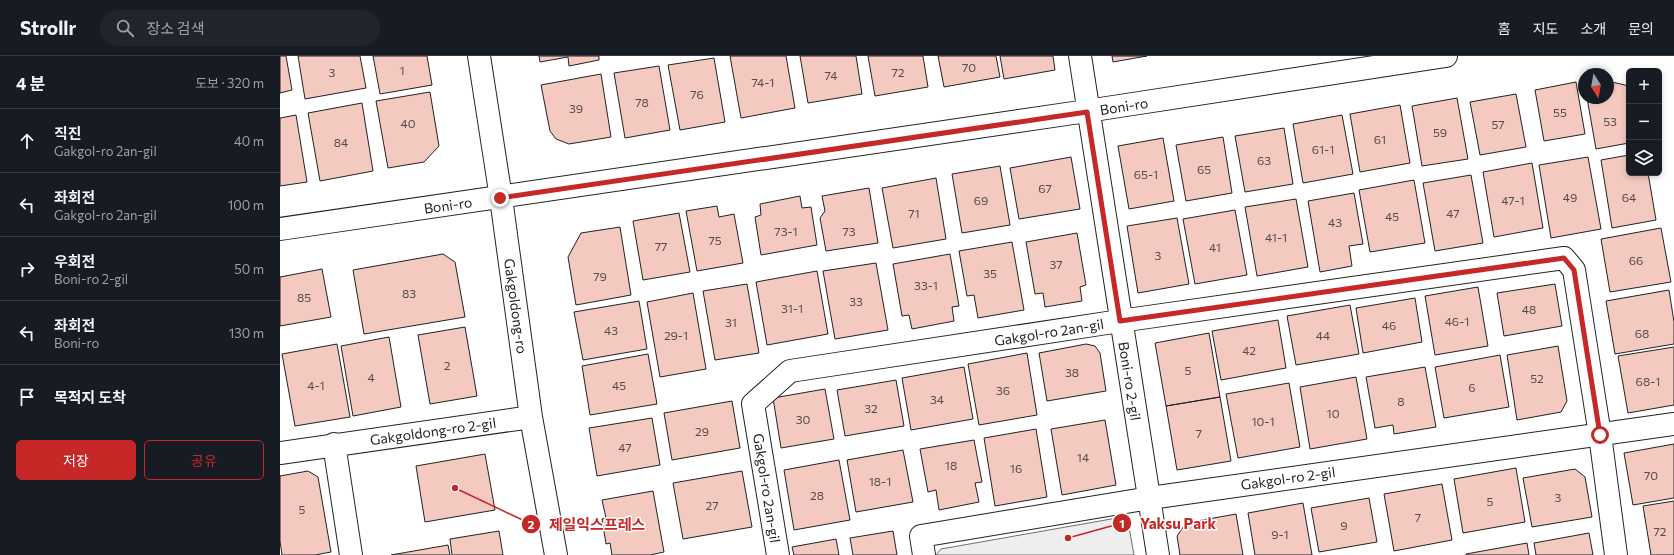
<!DOCTYPE html>
<html lang="ko">
<head>
<meta charset="utf-8">
<style>
	:root { --surface:#171b24; --page:#20242c; --text:#f1f3f6; --muted:#9ea1a6; --line:#363941; --accent:#c62828 }
	body { margin:0; font-family:Commissioner,"Noto Sans KR",sans-serif; background:var(--page); color:var(--text) }
	.controls { position:absolute; right:12px; top:12px; display:grid; overflow:hidden; border-radius:6px; box-shadow:0 2px 6px #0003 }
	.controls button { width:36px; height:36px; display:grid; place-items:center; padding:0; border:0; border-bottom:1px solid var(--line); background:var(--surface); color:var(--text); font:20px sans-serif }
	.compass { position:absolute; left:1298px; top:12px; width:36px; height:36px; border-radius:50%; background:var(--surface); box-shadow:0 2px 6px #0003; rotate:169deg }
	.stop { position:absolute; width:12px; height:12px; margin:-9px; border:3px solid #c62828; border-radius:50%; background:#fff }
	.stop.end { background:#c62828; border-color:#fff; box-shadow:0 1px 4px #0008 }
	.list { margin:0; padding:0; list-style:none }
	h2 { display:flex; justify-content:space-between; align-items:center; height:52px; margin:0; padding:0 16px; font-size:17px }
	h2 small { font-size:13px; font-weight:400; color:var(--muted) }
	.list li { display:grid; grid-template-columns:26px 1fr auto; gap:12px; align-items:center; box-sizing:border-box; height:64px; padding:0 16px; border-top:1px solid var(--line) }
	.list b { display:block; font-size:15px; white-space:nowrap }
	.list p { margin:0; font-size:13px; white-space:nowrap; color:var(--muted) }
	.list em { font-size:13px; font-style:normal; color:var(--muted) }
	.actions { display:flex; gap:8px; padding:12px 16px }
	.actions a { flex:1; padding:9px 0; border:1px solid var(--accent); border-radius:6px; text-align:center; font-size:14px; color:var(--accent) }
	.actions .main { background:var(--accent); color:#fff }
	.icon { flex:none; width:22px; height:22px; fill:none; stroke:currentColor; stroke-width:2; stroke-linecap:round; stroke-linejoin:round }
	.map { position:relative; flex:none; width:1394px; height:499px; overflow:hidden }
	header { display:flex; align-items:center; gap:24px; box-sizing:border-box; height:56px; padding:0 20px; background:var(--surface); border-bottom:1px solid var(--line) }
	header strong { font-size:19px }
	nav { display:flex; gap:22px; margin-inline-start:auto; font-size:14px }
	.search { width:280px; height:36px; background:var(--page); display:flex; align-items:center; gap:10px; box-sizing:border-box; padding:0 14px; border-radius:22px; color:var(--muted); font-size:15px }
	main { display:flex }
	aside { flex:1; background:var(--surface) }
	.map>svg:first-child { display:block }
</style>
</head>
<body>
<header>
<strong>Strollr</strong>
<div class="search"><svg class="icon" aria-label="search" viewBox="0 0 24 24"><circle cx="10" cy="10" r="6"/><path d="M15 15l6 6"/></svg>장소 검색</div>
<nav><a>홈</a><a>지도</a><a>소개</a><a>문의</a></nav>
</header>
<main>
<aside>
<h2>4 분<small>도보 · 320 m</small></h2>
<ul class="list">
<li><svg class="icon" aria-label="ahead" viewBox="0 0 24 24"><path d="M12 20V5M6 11l6-6 6 6"/></svg><div><b>직진</b><p>Gakgol-ro 2an-gil</p></div><em>40 m</em></li>
<li><svg class="icon" aria-label="left" viewBox="0 0 24 24"><path d="M17 20v-9H6M10 6l-5 5 5 5"/></svg><div><b>좌회전</b><p>Gakgol-ro 2an-gil</p></div><em>100 m</em></li>
<li><svg class="icon" aria-label="right" viewBox="0 0 24 24"><path d="M7 20v-9h11M14 6l5 5-5 5"/></svg><div><b>우회전</b><p>Boni-ro 2-gil</p></div><em>50 m</em></li>
<li><svg class="icon" aria-label="left" viewBox="0 0 24 24"><path d="M17 20v-9H6M10 6l-5 5 5 5"/></svg><div><b>좌회전</b><p>Boni-ro</p></div><em>130 m</em></li>
<li><svg class="icon" aria-label="arrive" viewBox="0 0 24 24"><path d="M6 21V4h12l-3 4 3 4H6"/></svg><div><b>목적지 도착</b></div></li>
</ul>
<div class="actions"><a class="main">저장</a><a>공유</a></div>
</aside>
<div class="map">
<svg width="1394" height="499" viewBox="0 0 1394 499">
	<rect width="100%" height="100%" fill="#fff"/>
	<!-- green -->
	<path fill="#eee" stroke="#6f6f6f" d="M837,462L849,471L854,499H656L661,493Z"/>
	<!-- building -->
	<path fill="#f3c9c0" stroke="#222" d="M0,0H6L12,34L0,37Z
		M18,0H80L86,32L25,43Z
		M93,0H147L152,29L100,38Z
		M259,0H319V4L289,10L288,1L260,6Z
		M450,0H506L515,52L461,62Z
		M520,0H576L582,38L528,47Z
		M588,0H643L648,31L595,40Z
		M658,0H716L720,21L664,31Z
		M720,0H773L775,14L724,23Z
		M832,0H867L833,6Z
		M434,2L445,66L400,74L388,9Z
		M379,10L390,74L345,82L334,17Z
		M321,18L331,81L289,88L276,83L270,75L261,29Z
		M1296,26L1305,78L1264,85L1255,34Z
		M1332,26L1349,30V87L1316,93L1307,42H1328V27Z
		M150,36L159,90L144,106L108,112L96,45Z
		M1236,38L1246,91L1200,99L1190,46Z
		M1177,42L1188,103L1142,110L1132,50Z
		M82,47L93,115L40,125L28,57Z
		M1120,49L1130,107L1080,116L1070,58Z
		M16,59L27,126L0,130V62Z
		M1062,59L1073,118L1023,127L1013,68Z
		M1004,72L1013,128L965,136L955,80Z
		M943,81L952,137L906,145L896,89Z
		M883,82L894,145L849,153L838,90Z
		M1349,99V117H1368L1376,164L1332,172L1321,104Z
		M791,101L800,153L739,163L730,112Z
		M1308,101L1321,173L1271,182L1259,109Z
		M1252,107L1263,172L1214,181L1203,116Z
		M720,110L730,169L682,177L672,118Z
		M1191,119L1203,187L1155,195L1143,127Z
		M656,122L666,183L613,192L602,132Z
		M1134,124L1145,187L1090,196L1079,134Z
		M589,132L598,187L546,195L540,162L545,155L542,140Z
		M1074,137L1083,188L1069,190L1072,210L1040,216L1028,145Z
		M520,140L522,152L531,151L537,189L481,199L475,161L481,159L480,148Z
		M1016,143L1028,211L977,220L965,151Z
		M437,150L439,161L454,158L463,207L417,215L406,155Z
		M955,154L967,219L915,228L903,163Z
		M399,157L410,216L363,224L353,165Z
		M897,162L909,228L858,237L847,170Z
		M340,171L351,239L296,249L288,201L301,177Z
		M1381,172L1391,226L1330,236L1321,183Z
		M797,177L806,229L800,231L802,245L765,251L763,237L755,238L746,186Z
		M732,186L744,254L698,262L694,239L687,240L679,195Z
		M163,198L175,206L185,261L84,278L73,214Z
		M670,198L679,250L672,251L674,265L632,273L629,259L622,260L613,208Z
		M596,207L608,274L555,283L543,215Z
		M42,213L51,261L0,270V221Z
		M537,215L548,278L487,289L476,226Z
		M467,228L479,297L435,304L423,235Z
		M1275,228L1282,270L1224,280L1217,237Z
		M1198,231L1208,290L1155,299L1145,240Z
		M1389,234L1394,266V288L1335,298L1326,245Z
		M413,237L426,313L380,321L367,246Z
		M1135,242L1142,286L1083,297L1076,252Z
		M359,245L367,293L303,304L294,256Z
		M1070,249L1079,298L1016,309L1007,260Z
		M998,264L1006,312L941,324L932,275Z
		M185,271L197,340L150,348L138,279Z
		M929,277L940,341L886,350L875,287Z
		M109,281L121,351L73,360L61,290Z
		M57,288L70,361L15,370L2,298Z
		M806,288L815,290L820,297L826,335L767,345L759,297Z
		M1278,290L1287,345L1281,356L1237,364L1227,299Z
		M1394,291V349L1348,357L1338,300Z
		M747,297L757,359L699,369L688,308Z
		M368,298L377,348L310,359L302,310Z
		M1220,299L1229,351L1164,362L1155,311Z
		M684,311L693,363L631,374L622,322Z
		M1145,311L1156,371L1114,378L1113,369L1095,372L1086,321Z
		M1076,321L1087,383L1030,393L1020,331Z
		M616,324L624,370L565,380L557,334Z
		M1009,327L1020,391L958,402L946,338Z
		M545,333L554,383L501,392L493,342Z
		M940,341L951,405L897,414L886,350Z
		M452,345L460,392L392,404L384,357Z
		M372,362L380,409L317,420L309,372Z
		M825,364L836,429L782,439L771,373Z
		M756,373L767,441L715,450L704,382Z
		M694,384L702,426L695,427L699,446L659,454L656,434L648,436L640,393Z
		M1394,388V442L1353,449L1344,397Z
		M623,394L633,446L576,456L567,404Z
		M205,398L215,454L145,466L136,410Z
		M559,404L570,464L514,474L504,414Z
		M1236,412L1245,466L1183,477L1174,423Z
		M1295,413L1305,421L1312,461L1252,471L1243,422Z
		M28,415L38,421L51,496L35,499H2L0,485V420Z
		M462,415L472,471L403,483L393,427Z
		M1162,428L1172,484L1114,495L1104,438Z
		M373,435L384,496L370,499H332L330,487L326,488L322,463L326,462L322,444Z
		M1089,442L1097,486L1039,496L1031,452Z
		M1394,445V499H1371L1363,450Z
		M1023,447L1032,499H975L968,457Z
		M956,458L963,499H900L897,480L906,467Z
		M219,475L223,499H172L170,483Z
		M613,475L617,499H573L570,482Z
		M1309,477L1313,499H1256L1254,487Z
		M556,483L559,499H514L512,491Z
		M1247,487L1249,499H1186V498Z
		M168,489L170,499H111Z"/>
	<g fill="none" stroke-linecap="round" stroke-linejoin="round">
		<defs>
			<path id="minor" d="M199,0L221,142L251,361L276,499
				M800,0L878,499
				M0,173L807,55L1166,0
				M54,388L71,499
				M0,397L251,361
				M498,499L473,348L510,315L840,265L1284,202L1294,214L1320,379L1336,499
				M644,499L641,480L870,442L1394,368"/>
		</defs>
		<!-- minor casing -->
		<use href="#minor" stroke="#222" stroke-width="24"/>
		<!-- minor -->
		<use href="#minor" stroke="#fff" stroke-width="22"/>
	</g>
	<g fill="none" stroke-linecap="round" stroke-linejoin="round">
		<!-- route -->
		<path stroke="#c62828" stroke-width="5" d="M220,142L807,56L840,265L1284,202L1294,214L1320,379"/>
	</g>
	<g text-anchor="middle" dominant-baseline="central" stroke-width="3" stroke-linejoin="round" paint-order="stroke">
		<!-- number labels -->
		<g font-size="12" fill="#564c4a">
			<text x="689" y="11">70</text>
			<text x="122" y="14">1</text>
			<text x="52" y="16">3</text>
			<text x="618" y="16">72</text>
			<text x="551" y="19">74</text>
			<text x="483" y="26">74-1</text>
			<text x="417" y="38">76</text>
			<text x="362" y="46">78</text>
			<text x="296" y="52">39</text>
			<text x="1280" y="56">55</text>
			<text x="1330" y="65">53</text>
			<text x="128" y="67">40</text>
			<text x="1218" y="68">57</text>
			<text x="1160" y="76">59</text>
			<text x="1100" y="83">61</text>
			<text x="61" y="86">84</text>
			<text x="1043" y="93">61-1</text>
			<text x="984" y="104">63</text>
			<text x="924" y="113">65</text>
			<text x="866" y="118">65-1</text>
			<text x="765" y="132">67</text>
			<text x="1290" y="141">49</text>
			<text x="1349" y="141">64</text>
			<text x="701" y="144">69</text>
			<text x="1233" y="144">47-1</text>
			<text x="634" y="157">71</text>
			<text x="1173" y="157">47</text>
			<text x="1112" y="160">45</text>
			<text x="1055" y="166">43</text>
			<text x="506" y="175">73-1</text>
			<text x="569" y="175">73</text>
			<text x="996" y="181">41-1</text>
			<text x="435" y="184">75</text>
			<text x="381" y="190">77</text>
			<text x="935" y="191">41</text>
			<text x="878" y="199">3</text>
			<text x="1356" y="204">66</text>
			<text x="776" y="208">37</text>
			<text x="710" y="217">35</text>
			<text x="320" y="220">79</text>
			<text x="646" y="229">33-1</text>
			<text x="129" y="237">83</text>
			<text x="24" y="241">85</text>
			<text x="576" y="245">33</text>
			<text x="512" y="252">31-1</text>
			<text x="1249" y="253">48</text>
			<text x="1177" y="265">46-1</text>
			<text x="451" y="266">31</text>
			<text x="1109" y="269">46</text>
			<text x="331" y="274">43</text>
			<text x="1362" y="277">68</text>
			<text x="396" y="279">29-1</text>
			<text x="1043" y="279">44</text>
			<text x="969" y="294">42</text>
			<text x="167" y="309">2</text>
			<text x="908" y="314">5</text>
			<text x="792" y="316">38</text>
			<text x="91" y="321">4</text>
			<text x="1257" y="322">52</text>
			<text x="1368" y="325">68-1</text>
			<text x="36" y="329">4-1</text>
			<text x="339" y="329">45</text>
			<text x="1192" y="331">6</text>
			<text x="723" y="334">36</text>
			<text x="657" y="343">34</text>
			<text x="1121" y="345">8</text>
			<text x="591" y="352">32</text>
			<text x="1053" y="357">10</text>
			<text x="523" y="363">30</text>
			<text x="983" y="365">10-1</text>
			<text x="422" y="375">29</text>
			<text x="919" y="377">7</text>
			<text x="345" y="391">47</text>
			<text x="803" y="401">14</text>
			<text x="671" y="409">18</text>
			<text x="736" y="412">16</text>
			<text x="1371" y="419">70</text>
			<text x="600" y="425">18-1</text>
			<text x="537" y="439">28</text>
			<text x="1278" y="441">3</text>
			<text x="1210" y="445">5</text>
			<text x="432" y="449">27</text>
			<text x="22" y="453">5</text>
			<text x="1138" y="461">7</text>
			<text x="1064" y="469">9</text>
			<text x="1380" y="475">72</text>
			<text x="1000" y="478">9-1</text>
		</g>
		<!-- street labels -->
		<g font-size="14" fill="#222" stroke="#fff">
			<text transform="translate(844 50) rotate(-9)">Boni-ro</text>
			<text transform="translate(168 149) rotate(-8)">Boni-ro</text>
			<text transform="translate(236 250) rotate(82)">Gakgoldong-ro</text>
			<text transform="translate(769 276) rotate(-9)">Gakgol-ro 2an-gil</text>
			<text transform="translate(850 325) rotate(81)">Boni-ro 2-gil</text>
			<text transform="translate(153 375) rotate(-8)">Gakgoldong-ro 2-gil</text>
			<text transform="translate(1008 422) rotate(-8)">Gakgol-ro 2-gil</text>
			<text transform="translate(487 432) rotate(81)">Gakgol-ro 2an-gil</text>
		</g>
	</g>
	<!-- callouts -->
	<path fill="none" stroke="#c62828" stroke-width="1.5" d="M788 482L842 467M175 432L251 468"/>
	<g fill="#c62828" stroke="#fff" stroke-width="1.5">
		<circle cx="788" cy="482" r="4"/>
		<circle cx="175" cy="432" r="4"/>
		<circle cx="842" cy="467" r="10"/>
		<circle cx="251" cy="468" r="10"/>
	</g>
	<g font-size="12" text-anchor="middle" font-weight="bold" fill="#fff">
		<text x="842" y="472">1</text>
		<text x="251" y="473">2</text>
	</g>
	<g font-size="15" text-anchor="middle" font-weight="bold" fill="#c62828" stroke="#fff" stroke-width="3" stroke-linejoin="round" paint-order="stroke">
		<text x="898" y="473">Yaksu Park</text>
		<text x="317" y="474">제일익스프레스</text>
	</g>
</svg>
<div class="controls">
<button>+</button>
<button>−</button>
<button><svg class="icon" aria-label="layers" viewBox="0 0 24 24"><path d="M12 4l9 5-9 5-9-5zM3 14l9 5 9-5"/></svg></button>
</div>
<svg class="compass" viewBox="-18 -18 36 36"><path d="M0-13l5 13h-10z" fill="#e53935"/><path d="M0 13l5-13h-10z" fill="#9ea1a6"/></svg>
<div class="stop" style="left:1320px;top:379px"></div>
<div class="stop end" style="left:220px;top:142px"></div>
</div>
</main>
</body>
</html>
